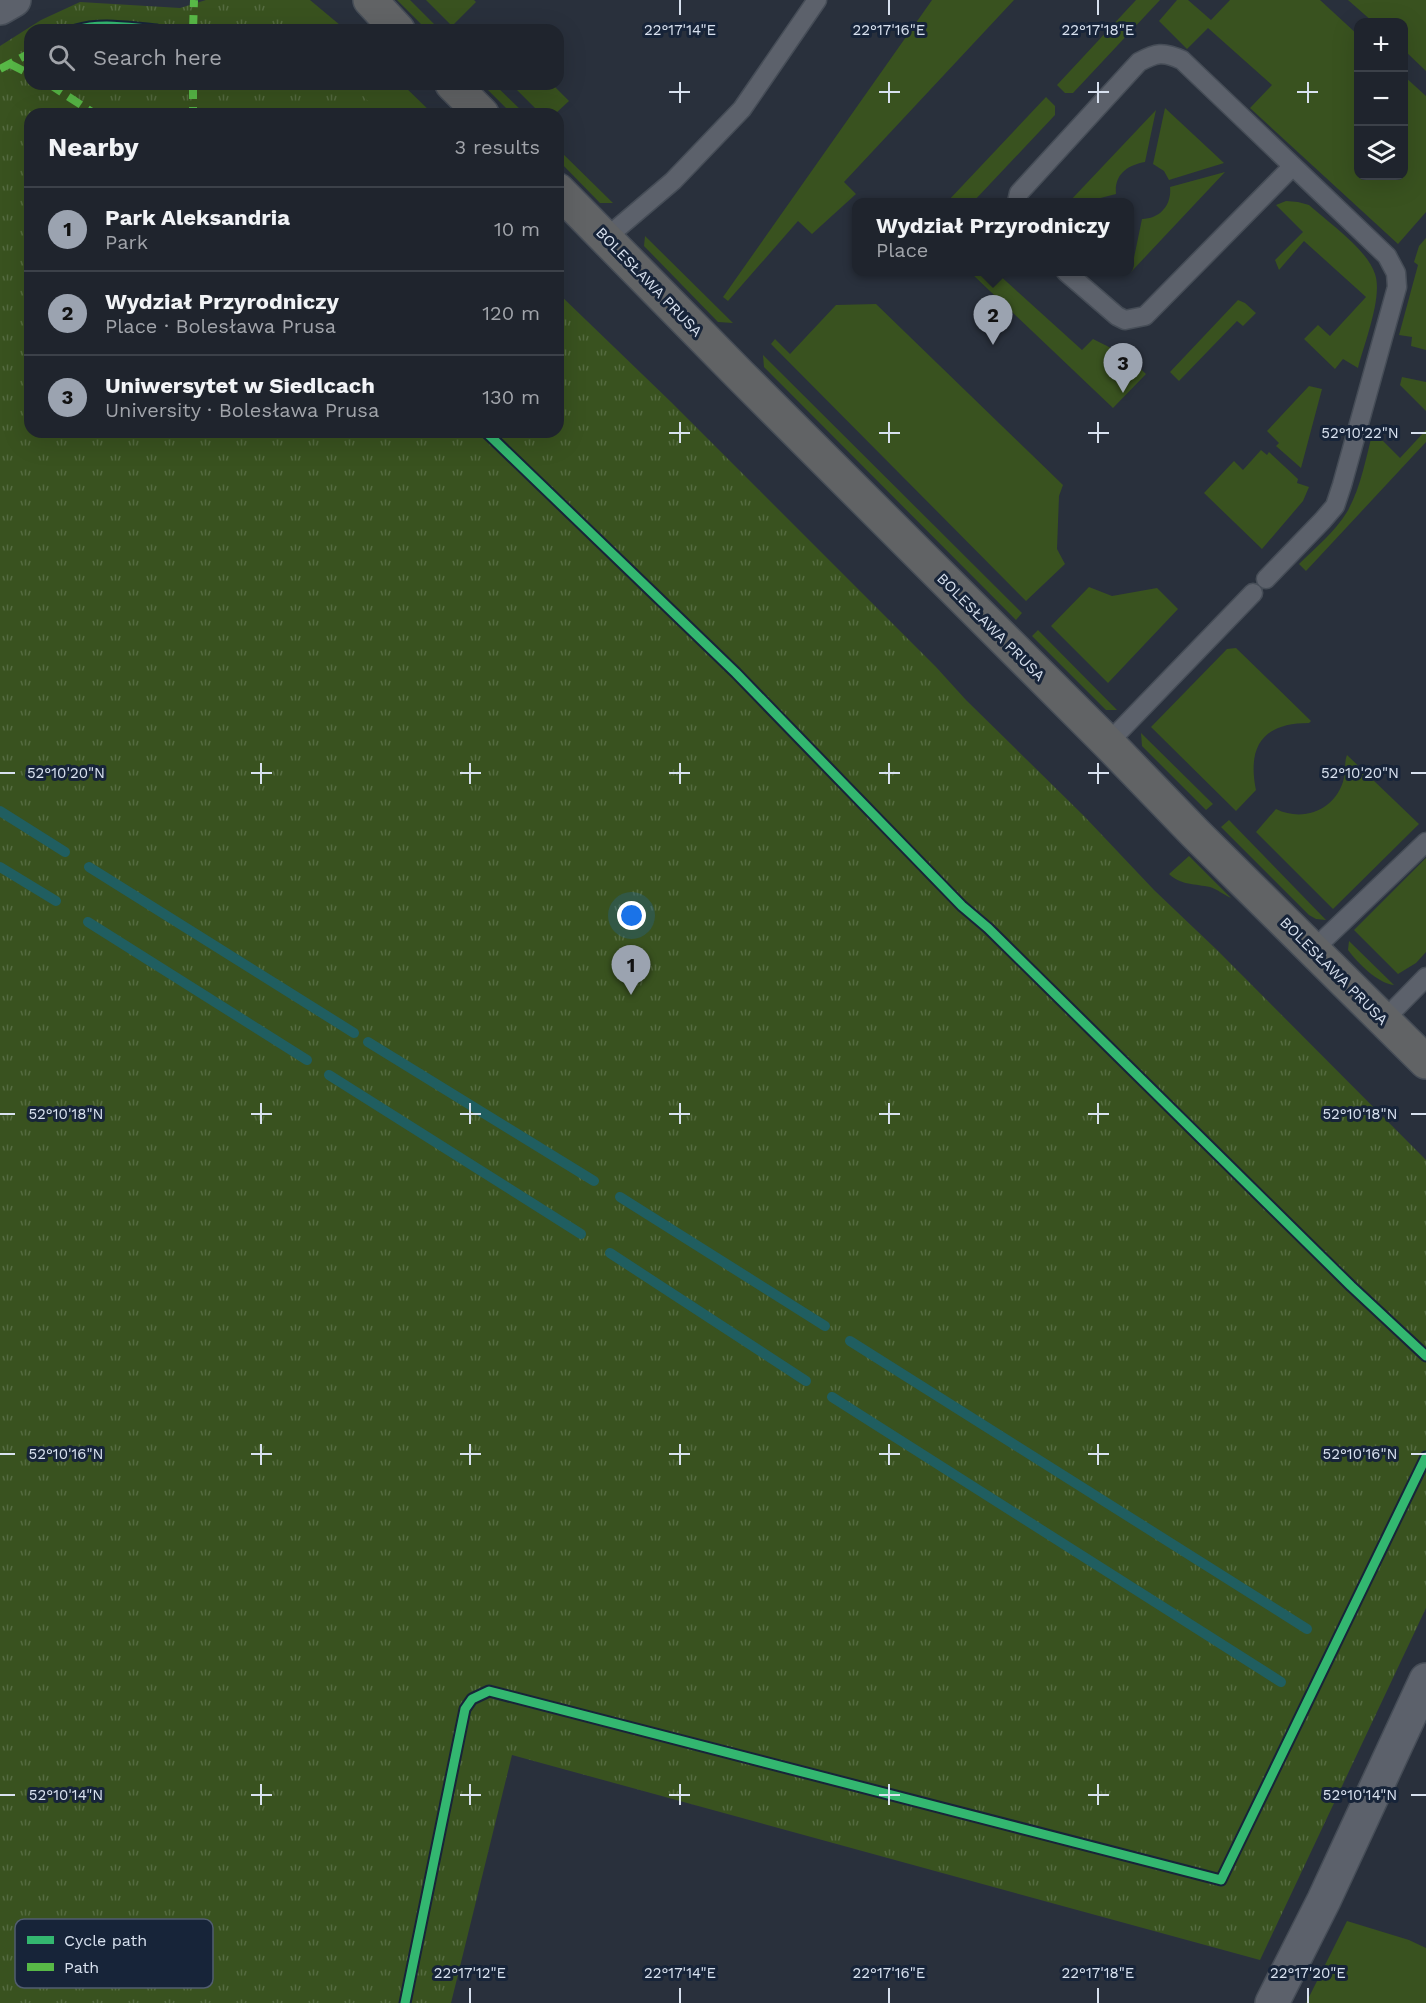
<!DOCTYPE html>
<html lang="en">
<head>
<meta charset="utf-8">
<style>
	:root { --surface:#1f242d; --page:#272c35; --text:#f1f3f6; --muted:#a1a4aa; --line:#3c4149; --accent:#9ba3b0 }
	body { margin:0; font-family:"Work Sans",sans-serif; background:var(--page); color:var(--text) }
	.controls { position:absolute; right:18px; top:18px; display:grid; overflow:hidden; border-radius:12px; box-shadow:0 6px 24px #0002 }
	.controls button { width:54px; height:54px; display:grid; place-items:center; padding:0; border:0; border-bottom:2px solid var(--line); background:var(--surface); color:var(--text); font:30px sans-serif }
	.you { position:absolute; left:632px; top:916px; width:21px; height:21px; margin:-15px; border:4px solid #fff; border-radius:50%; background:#1a73e8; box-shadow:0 0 0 9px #1a73e833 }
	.badge { display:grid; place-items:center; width:39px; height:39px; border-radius:50%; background:var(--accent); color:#111; font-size:20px; font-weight:700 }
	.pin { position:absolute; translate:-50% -50px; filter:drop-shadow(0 2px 3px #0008) }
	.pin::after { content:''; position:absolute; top:32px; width:21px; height:18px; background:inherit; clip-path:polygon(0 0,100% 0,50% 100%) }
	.popup { position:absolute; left:852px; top:198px; width:282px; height:78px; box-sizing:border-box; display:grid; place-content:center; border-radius:12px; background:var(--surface); filter:drop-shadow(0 2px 4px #0005); font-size:20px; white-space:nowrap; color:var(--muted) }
	.popup b { font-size:22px; color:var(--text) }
	.popup::after { content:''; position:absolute; left:50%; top:100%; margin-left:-12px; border:12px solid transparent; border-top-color:var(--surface) }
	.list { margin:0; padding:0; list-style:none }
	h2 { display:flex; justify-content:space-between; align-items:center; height:78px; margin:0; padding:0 24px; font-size:26px }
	h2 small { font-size:20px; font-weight:400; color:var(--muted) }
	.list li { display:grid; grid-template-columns:39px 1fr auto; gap:18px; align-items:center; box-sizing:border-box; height:84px; padding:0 24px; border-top:2px solid var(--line) }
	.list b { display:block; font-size:22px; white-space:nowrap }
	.list p { margin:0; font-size:20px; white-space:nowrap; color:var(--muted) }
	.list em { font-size:20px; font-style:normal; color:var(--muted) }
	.icon { flex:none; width:33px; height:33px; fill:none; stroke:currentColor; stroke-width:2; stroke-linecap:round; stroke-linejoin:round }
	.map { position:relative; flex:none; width:1426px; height:2003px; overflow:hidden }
	.search { position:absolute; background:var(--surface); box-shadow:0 6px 24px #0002; left:24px; top:24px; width:540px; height:66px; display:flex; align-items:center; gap:15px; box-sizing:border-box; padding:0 21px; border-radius:18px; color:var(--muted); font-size:22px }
	.panel { position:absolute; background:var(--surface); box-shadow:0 6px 24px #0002; left:24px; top:108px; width:540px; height:330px; border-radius:18px }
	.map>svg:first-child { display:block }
</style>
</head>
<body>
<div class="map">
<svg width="1426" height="2003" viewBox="0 0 1426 2003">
	<defs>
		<pattern id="park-tufts" width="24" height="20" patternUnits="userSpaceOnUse" patternTransform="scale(1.5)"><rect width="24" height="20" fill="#39521f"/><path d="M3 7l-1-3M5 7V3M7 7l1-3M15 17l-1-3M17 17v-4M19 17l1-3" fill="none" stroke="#556b40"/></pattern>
	</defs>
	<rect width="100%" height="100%" fill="#29303c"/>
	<!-- green -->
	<path fill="#39521f" d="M206,0H310L346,30H212Z
		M397,0H410L440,30H427Z
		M426,0H474L476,2L452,26Z
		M932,0H1014L844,182L856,194L812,234L798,221L728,301L723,297Z
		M1136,0H1160L1073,93H1065L1057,85Z
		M1177,0H1188L1211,20L1230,0H1320L1358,35V176H1404V76L1426,96V212L1398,244L1250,108L1272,85L1208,28L1187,49L1159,21Z
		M1348,0H1426V71L1404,50V22H1373Z
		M212,84H402L433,114H211Z
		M482,84H494L525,114H512Z
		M511,84H552L569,101L555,114H541Z
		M1046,97L1055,106V115L973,202H947Z
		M1165,108L1224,163L1169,180L1164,171L1153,164Z
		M1156,110L1145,162C1128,165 1114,174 1116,194L1085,202H1069Z
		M558,149L613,203H600L558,160Z
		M1225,172L1131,272L1142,219C1160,219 1172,205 1170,187Z
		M1286,201L1298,202L1309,205C1329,223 1367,249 1375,274C1383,297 1364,344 1358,368L1343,359L1335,369L1304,339L1318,325L1330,336L1366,297L1304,241L1279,270L1275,260L1303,232L1276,205Z
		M645,236L733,323L718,322L644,246Z
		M1426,238V350L1411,346L1412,337L1399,335L1418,265L1414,262L1419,246Z
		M970,272H996L1082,350L1093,339L1111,348L1119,349L1146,374L1113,408Z
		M1238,300L1245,303L1256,313L1243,326L1237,321L1179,381L1170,372Z
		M876,304L1063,485L1059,496L1057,549L1065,564L1026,601L771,344L775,339L790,354L836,305Z
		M763,355L1022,613L1016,620L764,367Z
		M1402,377L1426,382V411L1400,385Z
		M1309,386L1322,389L1301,468L1276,446L1279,443L1267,431Z
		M1426,430V442L1306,571L1299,564C1315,548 1335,532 1347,512C1361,488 1366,457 1373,431L1400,458Z
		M1261,450L1267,455L1269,452L1298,479L1297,483L1309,487L1303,501L1262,549L1204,493L1234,461L1243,470Z
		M1089,587L1112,596L1157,588L1178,609L1108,683L1051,626Z
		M1038,630L1117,710H1106L1032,636Z
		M1236,648L1311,721L1309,723C1263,723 1247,746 1256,790L1236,811L1151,727L1227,649Z
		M1141,733L1213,804L1206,810L1142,746Z
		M1347,755L1419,824L1333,909L1256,832L1276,809C1304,823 1337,809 1344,778C1346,771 1344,762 1347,755Z
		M1229,820L1326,920L1316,919L1309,915L1221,827Z
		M1189,856L1231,898C1224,895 1217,889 1210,887C1196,884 1180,885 1169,874Z
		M1426,858V952L1416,963L1398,974L1354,930Z
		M1349,941L1394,985C1377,983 1358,963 1348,950Z
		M1347,1921L1409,1940L1426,1948V2003H1306Z"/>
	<!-- park -->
	<path fill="url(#park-tufts)" d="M206,0H268L298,30H30V84H351L381,114H30V432H558V293L671,402L936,667L966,700L1084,816L1154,890L1217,950L1426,1160V1608L1260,1960L512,1755L451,2003H0V46L41,20L80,2L180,8Z"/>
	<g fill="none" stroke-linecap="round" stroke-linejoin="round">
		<!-- stream -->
		<path stroke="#205e60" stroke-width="10" d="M0,811L65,852
			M0,867L56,901
			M89,867L354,1033
			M88,922L307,1060
			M368,1042L594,1181
			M329,1075L581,1234
			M620,1197L825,1326
			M610,1253L806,1381
			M850,1341L1307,1629
			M832,1397L1281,1682"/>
		<defs>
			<path id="lane" d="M1017,202L1019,193L1139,62C1156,53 1163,51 1182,60L1387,256L1396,273L1397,287L1342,485L1335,506L1323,520L1266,579
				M606,238L673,181L742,109L817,0
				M1066,272L1117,316L1125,320L1145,316L1293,166
				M1108,743L1253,593
				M1313,950L1426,842
				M1384,1020L1426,977"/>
			<path id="street" d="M0,8L14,0
				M1272,2003L1324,1900L1426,1680"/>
			<path id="primary" d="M370,0L398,30
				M452,84L482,114
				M558,190L740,375L1108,743L1195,833L1426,1062"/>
		</defs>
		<!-- lane casing -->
		<use href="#lane" stroke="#464d57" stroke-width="21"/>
		<!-- street casing -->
		<use href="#street" stroke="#464d57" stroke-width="36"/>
		<!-- primary casing -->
		<use href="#primary" stroke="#464d57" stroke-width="36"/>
		<!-- lane -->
		<use href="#lane" stroke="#5c616b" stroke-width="18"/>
		<!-- street -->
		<use href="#street" stroke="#5c616b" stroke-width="33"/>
		<!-- primary -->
		<use href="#primary" stroke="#616365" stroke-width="33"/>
		<!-- quiet -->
		<path stroke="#58b947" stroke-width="8" stroke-dasharray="15 8" stroke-linecap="butt" d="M193,30L194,0
			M10,64L30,74
			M0,69L30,53
			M49,84L95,114
			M193,84V114"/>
		<defs>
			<path id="cycleway" d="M76,30C102,22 130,28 157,30
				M486,432L736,673L962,906L988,928L1351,1286L1426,1356
				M405,2003L465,1709L472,1699L489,1691L1221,1880L1426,1457"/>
		</defs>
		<!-- cycleway casing -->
		<use href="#cycleway" stroke="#172439" stroke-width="13"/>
		<!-- cycleway -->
		<use href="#cycleway" stroke="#33b770" stroke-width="9"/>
	</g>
	<!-- ticks -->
	<path fill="none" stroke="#d8e1ef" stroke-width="2" d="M680,0V15M889,0V15M1098,0V15M680,82V103M889,82V103M1098,82V103M1308,82V103M669,92H690M879,92H900M1088,92H1109M1297,92H1318M680,422V443M889,422V443M1098,422V443M669,433H690M879,433H900M1088,433H1109M1411,433H1426M261,763V784M470,763V784M680,763V784M889,763V784M1098,763V784M0,773H15M251,773H272M460,773H481M669,773H690M879,773H900M1088,773H1109M1411,773H1426M261,1103V1124M470,1103V1124M680,1103V1124M889,1103V1124M1098,1103V1124M0,1114H15M251,1114H272M460,1114H481M669,1114H690M879,1114H900M1088,1114H1109M1411,1114H1426M261,1444V1465M470,1444V1465M680,1444V1465M889,1444V1465M1098,1444V1465M0,1454H15M251,1454H272M460,1454H481M669,1454H690M879,1454H900M1088,1454H1109M1411,1454H1426M261,1784V1805M470,1784V1805M680,1784V1805M889,1784V1805M1098,1784V1805M0,1795H15M251,1795H272M460,1795H481M669,1795H690M879,1795H900M1088,1795H1109M1411,1795H1426M470,1988V2003M680,1988V2003M889,1988V2003M1098,1988V2003M1308,1988V2003"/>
	<g text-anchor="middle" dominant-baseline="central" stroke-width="6" stroke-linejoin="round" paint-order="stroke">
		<!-- street labels -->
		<g font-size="15" fill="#d8e1ef" stroke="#172439">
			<text transform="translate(649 282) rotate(46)">BOLESŁAWA PRUSA</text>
			<text transform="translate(991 627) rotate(45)">BOLESŁAWA PRUSA</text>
			<text transform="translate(1334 971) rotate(45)">BOLESŁAWA PRUSA</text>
		</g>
	</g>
	<!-- legend -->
	<rect x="15" y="1919" width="198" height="69" rx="9" fill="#172439" stroke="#515d70" stroke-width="1.5"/>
	<rect x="27" y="1936" width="27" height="8" fill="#33b770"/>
	<rect x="27" y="1963" width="27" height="8" fill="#58b947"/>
	<g font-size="16" fill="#d8e1ef">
		<text x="64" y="1946">Cycle path</text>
		<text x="64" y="1973">Path</text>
	</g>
	<g font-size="15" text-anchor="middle" fill="#d8e1ef" stroke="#172439" stroke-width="6" stroke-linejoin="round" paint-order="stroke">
		<text x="680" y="35">22°17'14"E</text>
		<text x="889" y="35">22°17'16"E</text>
		<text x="1098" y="35">22°17'18"E</text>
		<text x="1360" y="438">52°10'22"N</text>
		<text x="66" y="778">52°10'20"N</text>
		<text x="1360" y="778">52°10'20"N</text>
		<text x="66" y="1119">52°10'18"N</text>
		<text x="1360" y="1119">52°10'18"N</text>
		<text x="66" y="1459">52°10'16"N</text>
		<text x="1360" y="1459">52°10'16"N</text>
		<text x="66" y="1800">52°10'14"N</text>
		<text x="1360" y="1800">52°10'14"N</text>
		<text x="470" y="1978">22°17'12"E</text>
		<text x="680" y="1978">22°17'14"E</text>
		<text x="889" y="1978">22°17'16"E</text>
		<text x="1098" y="1978">22°17'18"E</text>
		<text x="1308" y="1978">22°17'20"E</text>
	</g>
</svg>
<div class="controls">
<button>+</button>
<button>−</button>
<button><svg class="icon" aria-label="layers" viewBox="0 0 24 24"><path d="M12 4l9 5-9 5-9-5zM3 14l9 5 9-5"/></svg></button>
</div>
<div class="you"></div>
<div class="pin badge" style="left:631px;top:995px">1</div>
<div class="pin badge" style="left:993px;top:345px">2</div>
<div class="popup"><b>Wydział Przyrodniczy</b>Place</div>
<div class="pin badge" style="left:1123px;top:393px">3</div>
<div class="search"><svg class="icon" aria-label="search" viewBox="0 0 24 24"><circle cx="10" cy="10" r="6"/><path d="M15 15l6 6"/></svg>Search here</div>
<section class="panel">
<h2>Nearby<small>3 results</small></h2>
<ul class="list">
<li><span class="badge">1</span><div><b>Park Aleksandria</b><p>Park</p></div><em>10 m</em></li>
<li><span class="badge">2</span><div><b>Wydział Przyrodniczy</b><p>Place · Bolesława Prusa</p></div><em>120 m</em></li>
<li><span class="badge">3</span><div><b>Uniwersytet w Siedlcach</b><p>University · Bolesława Prusa</p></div><em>130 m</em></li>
</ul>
</section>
</div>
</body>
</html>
